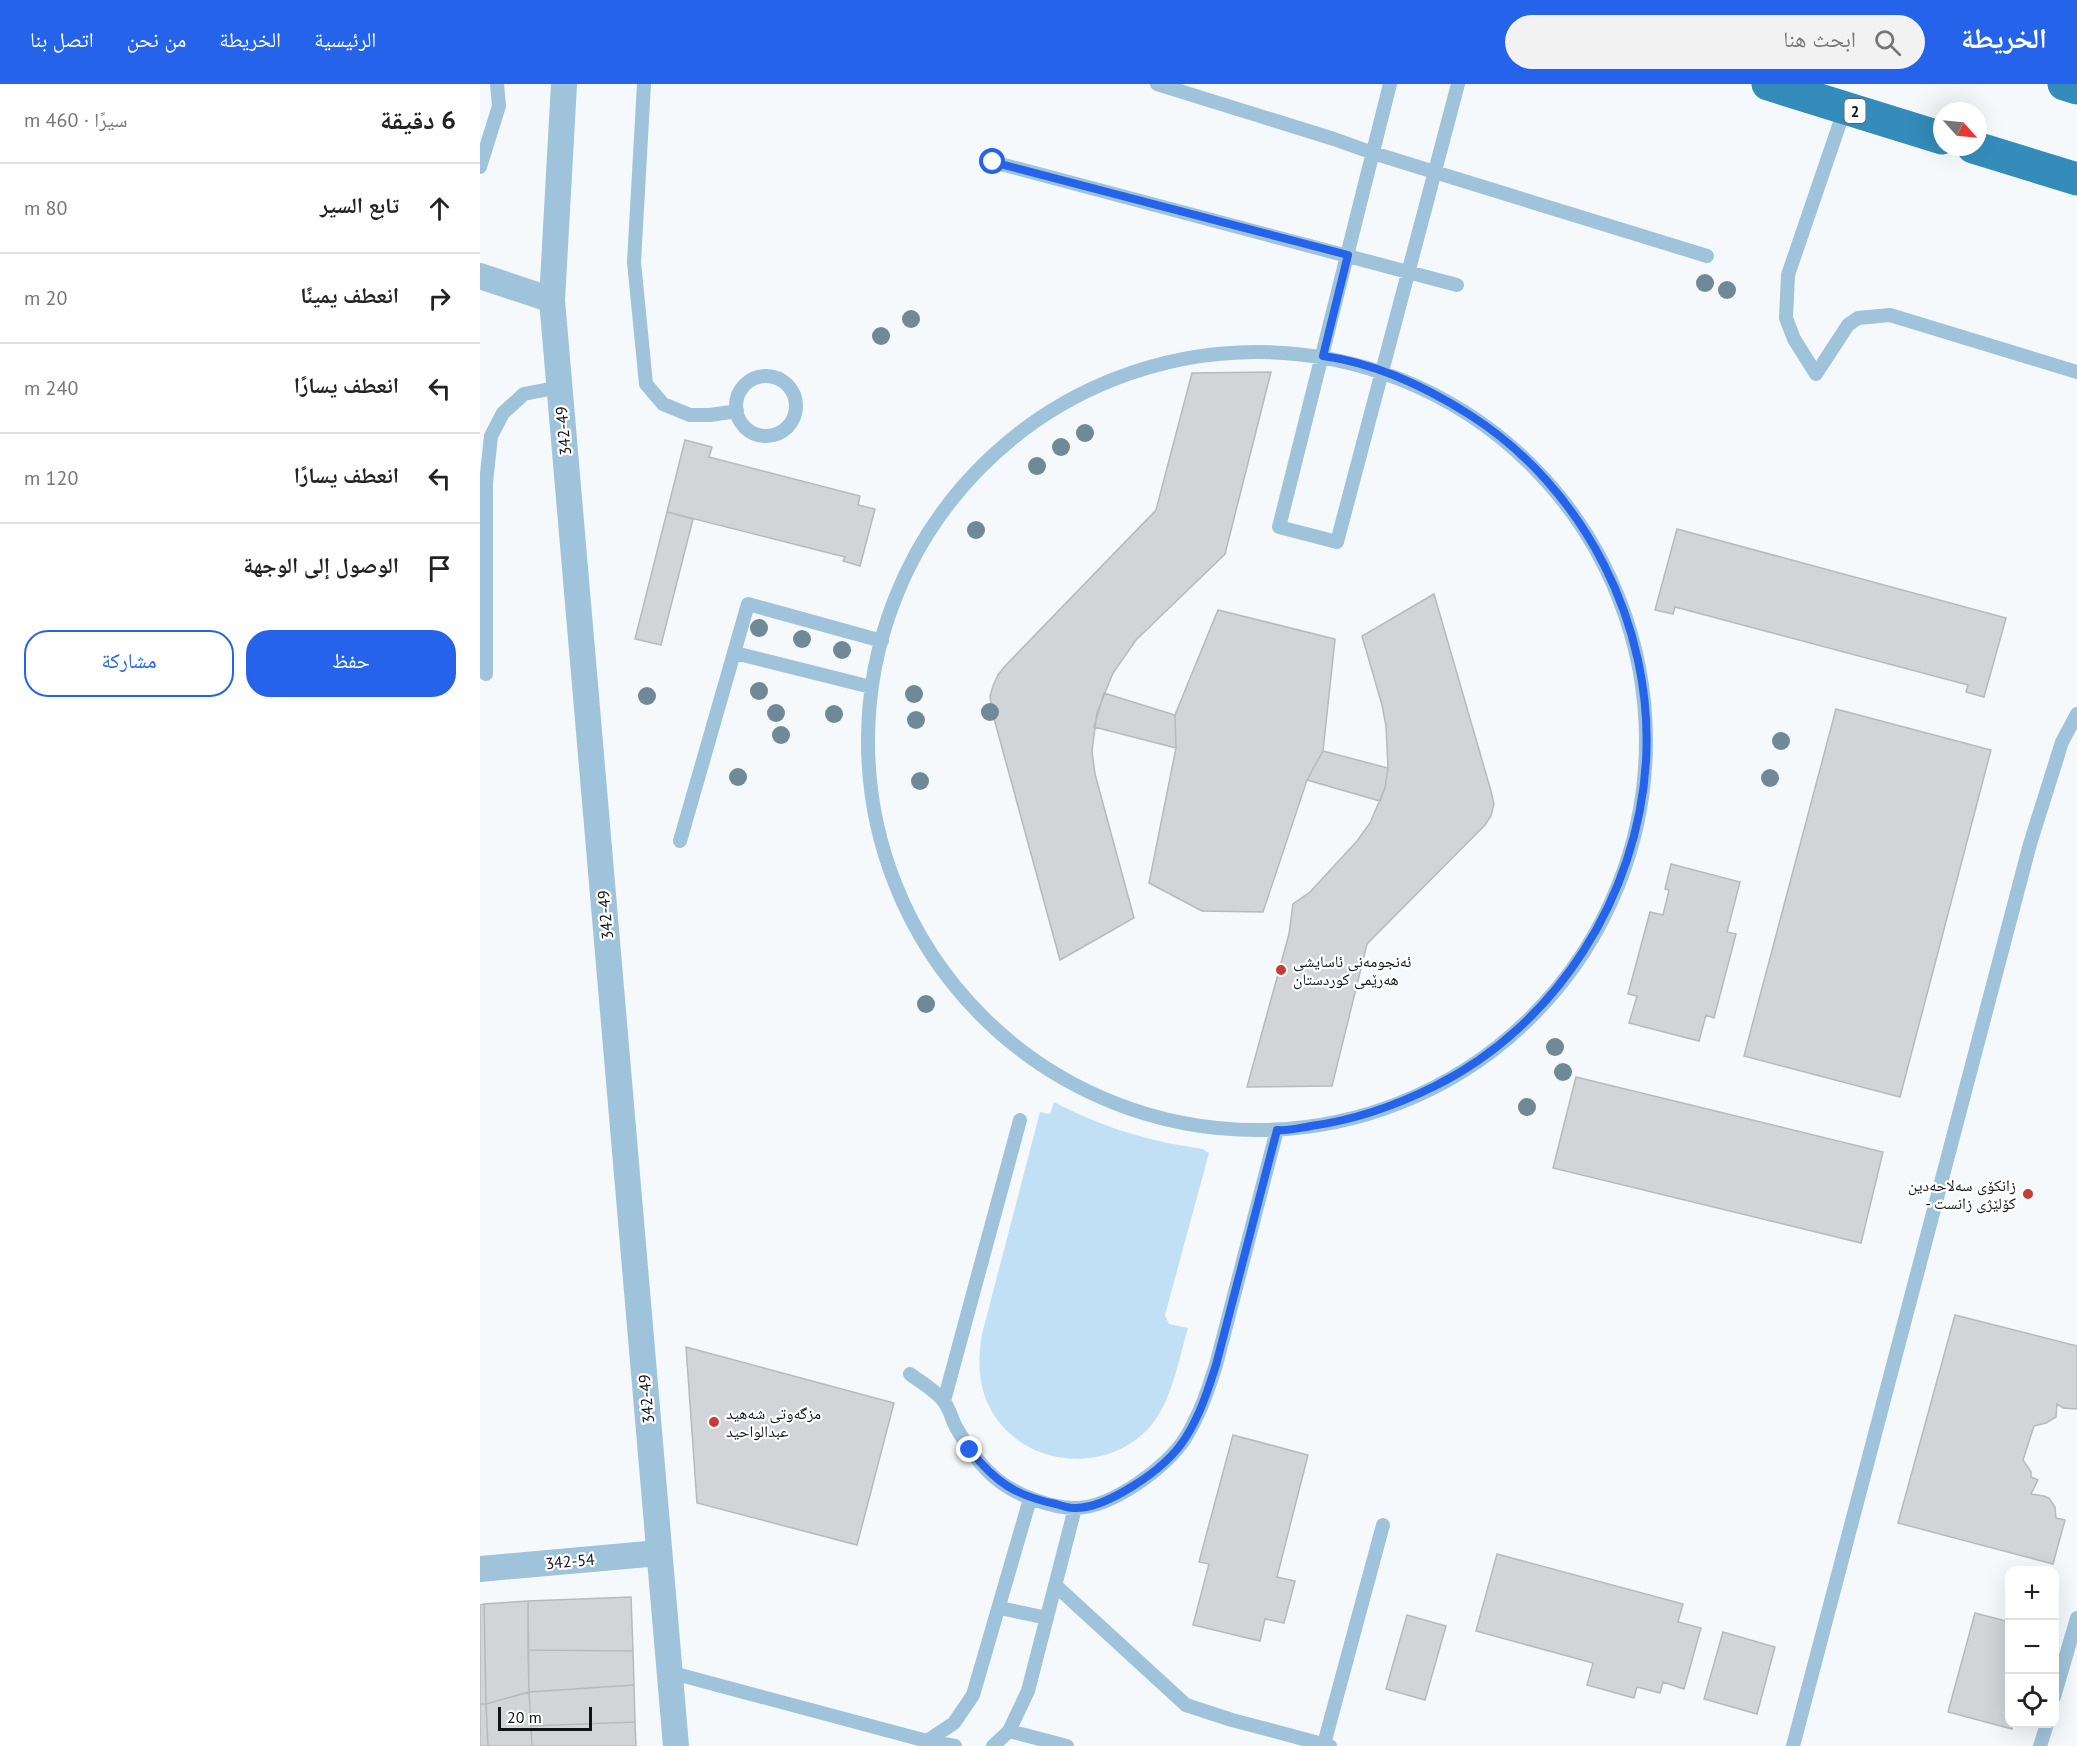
<!DOCTYPE html>
<html lang="ar">
<head>
<meta charset="utf-8">
<style>
	:root { --surface:#fff; --page:#f2f2f2; --text:#222; --muted:#767676; --line:#e0e0e0; --accent:#2563eb }
	body { margin:0; font-family:"PT Sans","Noto Naskh Arabic",sans-serif; background:var(--page); color:var(--text); direction:rtl }
	.controls { position:absolute; right:18px; bottom:18px; display:grid; overflow:hidden; border-radius:12px; box-shadow:0 6px 24px #0002 }
	.controls button { width:54px; height:54px; display:grid; place-items:center; padding:0; border:0; border-bottom:2px solid var(--line); background:var(--surface); color:var(--text); font:30px sans-serif }
	.compass { position:absolute; left:1453px; top:18px; width:54px; height:54px; border-radius:50%; background:var(--surface); box-shadow:0 6px 24px #0002; rotate:117deg }
	.scale { position:absolute; left:18px; bottom:15px; width:94px; box-sizing:border-box; padding-left:6px; border:3px solid #111314; border-top:0; font-size:16px; line-height:21px; white-space:nowrap; color:#111314; -webkit-text-stroke:4px #fff; paint-order:stroke }
	.stop { position:absolute; width:18px; height:18px; margin:-14px; border:4px solid #2563eb; border-radius:50%; background:#fff }
	.stop.end { background:#2563eb; border-color:#fff; box-shadow:0 2px 6px #0008 }
	.list { margin:0; padding:0; list-style:none }
	h2 { display:flex; justify-content:space-between; align-items:center; height:78px; margin:0; padding:0 24px; font-size:26px }
	h2 small { font-size:20px; font-weight:400; color:var(--muted) }
	.list li { display:grid; grid-template-columns:39px 1fr auto; gap:18px; align-items:center; box-sizing:border-box; height:90px; padding:0 24px; border-top:2px solid var(--line) }
	.list b { display:block; font-size:22px; white-space:nowrap }
	.list em { font-size:20px; font-style:normal; color:var(--muted) }
	.actions { display:flex; gap:12px; padding:18px 24px }
	.actions a { flex:1; padding:14px 0; border:2px solid var(--accent); border-radius:24px; text-align:center; font-size:21px; color:var(--accent) }
	.actions .main { background:var(--accent); color:#fff }
	.icon { flex:none; width:33px; height:33px; fill:none; stroke:currentColor; stroke-width:2; stroke-linecap:round; stroke-linejoin:round }
	.map { position:relative; flex:none; width:1597px; height:1662px; overflow:hidden; direction:ltr }
	header { display:flex; align-items:center; gap:36px; box-sizing:border-box; height:84px; padding:0 30px; background:var(--accent); color:#fff }
	header strong { font-size:28px }
	nav { display:flex; gap:33px; margin-inline-start:auto; font-size:21px }
	.search { width:420px; height:54px; background:var(--page); display:flex; align-items:center; gap:15px; box-sizing:border-box; padding:0 21px; border-radius:33px; color:var(--muted); font-size:22px }
	main { display:flex }
	aside { flex:1; background:var(--surface) }
	.map>svg:first-child { display:block }
</style>
</head>
<body>
<header>
<strong>الخريطة</strong>
<div class="search"><svg class="icon" aria-label="search" viewBox="0 0 24 24"><circle cx="10" cy="10" r="6"/><path d="M15 15l6 6"/></svg>ابحث هنا</div>
<nav><a>الرئيسية</a><a>الخريطة</a><a>من نحن</a><a>اتصل بنا</a></nav>
</header>
<main>
<div class="map">
<svg width="1597" height="1662" viewBox="0 0 1597 1662">
	<rect width="100%" height="100%" fill="#f5f9fc"/>
	<!-- green -->
	<path fill="#c2e0f5" d="M574,1018C627,1045 664,1056 723,1065L729,1069L685,1231L689,1240L708,1244C698,1277 692,1319 668,1345C621,1394 535,1381 507,1318C498,1295 498,1274 502,1250L560,1028L570,1030Z"/>
	<!-- building -->
	<path fill="#d1d5d8" stroke="#b6babc" stroke-width="1.5" d="M791,288L745,470L656,556L633,589L617,629L612,667L615,690L654,834L580,876L512,627L510,612L513,602L518,591L525,582L676,426L712,289Z
		M205,356L232,363L229,373L380,412L378,421L395,425L380,482L363,477L365,473L187,428Z
		M187,428L213,435L181,561L155,555Z
		M1197,445L1526,534L1504,613L1486,608L1488,601L1195,523L1193,530L1175,526Z
		M954,510L1011,707L1014,720L1011,732L1005,741L887,860L852,1002L767,1003L809,850L813,820L830,808L877,757L890,739L905,704L908,684L906,642L902,621L882,552Z
		M738,526L855,555L843,667L827,696L783,828L722,827L669,799L696,664L695,631Z
		M624,609L695,631L696,664L614,643Z
		M1356,625L1511,666L1420,1013L1264,972Z
		M843,667L908,684L905,704L900,717L827,696Z
		M1191,780L1260,798L1247,848L1256,850L1234,934L1226,931L1219,957L1149,939L1157,912L1148,910L1170,828L1183,831L1189,806L1185,805Z
		M1096,993L1403,1068L1381,1159L1073,1084Z
		M1475,1231L1597,1262V1325L1583,1324L1577,1320L1576,1333L1566,1339L1554,1342L1543,1376L1551,1388V1393L1558,1396L1551,1410L1564,1412L1569,1414L1575,1423L1576,1434L1585,1436L1573,1480L1418,1439Z
		M206,1263L414,1319L377,1461L217,1419Z
		M753,1351L828,1371L797,1493L815,1497L804,1539L785,1535L780,1557L713,1541L729,1480L719,1478Z
		M1017,1470L1203,1520L1198,1538L1221,1544L1204,1605L1183,1598L1180,1609L1157,1603L1154,1614L1107,1601L1113,1579L996,1547Z
		M151,1513L153,1567L48,1566V1517Z
		M48,1517L49,1608L6,1620L4,1520Z
		M4,1520L6,1620H0V1521Z
		M1495,1529L1530,1538V1640H1533L1532,1645L1468,1628Z
		M927,1531L966,1542L945,1616L906,1605Z
		M1243,1548L1295,1563L1277,1630L1224,1615Z
		M48,1566L153,1567L154,1601L49,1608Z
		M154,1601L155,1638L51,1642L49,1608Z
		M49,1608L52,1662H8L6,1620Z
		M0,1620H6L8,1662H0Z
		M155,1638L156,1662H52L51,1642Z"/>
	<g fill="none" stroke-linecap="round" stroke-linejoin="round">
		<!-- service -->
		<path stroke="#9ec3db" stroke-width="14" d="M164,0L154,178L166,300L183,320L210,331H230L257,327
			M677,0L854,55L893,69L1227,172
			M910,0L799,443L857,458L978,0
			M1365,24L1308,191L1306,234L1314,255L1336,290L1368,241L1378,234L1410,231L1597,288
			M513,78L977,201
			M0,83L19,22L17,0
			M388 657a389 389 0 1 1 778 0a389 389 0 1 1-778 0Z
			M256 322a30 30 0 1 1 60 0a30 30 0 1 1-60 0Z
			M255,569L391,603
			M6,590V399L11,352L23,329L44,310L80,303
			M200,757L268,520L402,557
			M430,1290C440,1298 457,1307 465,1319C470,1326 472,1336 476,1343C487,1363 501,1383 519,1397C537,1411 571,1424 595,1424C631,1424 688,1383 706,1353C720,1330 728,1306 736,1281L797,1046
			M464,1317L540,1036
			M575,1501L706,1621L752,1636L850,1662
			M520,1524L567,1534
			M189,1588L447,1657L475,1662
			M1574,1613L1597,1534
			M529,1647L587,1662
			M447,1657L474,1639L493,1611L550,1415
			M844,1660L903,1441
			M513,1662L529,1647L548,1607L595,1424
			M1313,1662L1550,760L1582,658L1597,630
			M1560,1662L1567,1640"/>
		<!-- minor -->
		<path stroke="#9ec3db" stroke-width="26" d="M84,0L72,216L196,1662
			M0,192L72,216
			M0,1485L179,1469"/>
		<!-- trunk -->
		<path stroke="#348cbb" stroke-width="33" d="M1288,0L1462,54
			M1584,0L1597,4
			M1493,63L1597,95"/>
	</g>
	<!-- trees -->
	<g fill="#708996">
		<circle cx="1225" cy="199" r="9"/>
		<circle cx="1247" cy="206" r="9"/>
		<circle cx="431" cy="235" r="9"/>
		<circle cx="401" cy="252" r="9"/>
		<circle cx="605" cy="349" r="9"/>
		<circle cx="581" cy="363" r="9"/>
		<circle cx="557" cy="382" r="9"/>
		<circle cx="496" cy="446" r="9"/>
		<circle cx="279" cy="544" r="9"/>
		<circle cx="322" cy="555" r="9"/>
		<circle cx="362" cy="566" r="9"/>
		<circle cx="279" cy="607" r="9"/>
		<circle cx="434" cy="610" r="9"/>
		<circle cx="167" cy="612" r="9"/>
		<circle cx="510" cy="628" r="9"/>
		<circle cx="296" cy="629" r="9"/>
		<circle cx="354" cy="630" r="9"/>
		<circle cx="436" cy="636" r="9"/>
		<circle cx="301" cy="651" r="9"/>
		<circle cx="1301" cy="657" r="9"/>
		<circle cx="258" cy="693" r="9"/>
		<circle cx="1290" cy="694" r="9"/>
		<circle cx="440" cy="697" r="9"/>
		<circle cx="446" cy="920" r="9"/>
		<circle cx="1075" cy="963" r="9"/>
		<circle cx="1083" cy="988" r="9"/>
		<circle cx="1047" cy="1023" r="9"/>
	</g>
	<g fill="none" stroke-linecap="round" stroke-linejoin="round">
		<!-- route -->
		<path stroke="#2563eb" stroke-width="8" d="M490,1366C515,1398 536,1412 576,1420C582,1422 588,1424 594,1424C614,1425 637,1412 653,1402C674,1389 693,1374 706,1353C720,1331 728,1306 736,1281L797,1046C808,1047 820,1044 831,1042C875,1036 915,1022 955,1002C1077,941 1158,812 1166,677C1174,541 1104,404 990,331C946,303 895,279 843,272L868,171L513,78"/>
	</g>
	<!-- markers -->
	<g fill="#c93b35" stroke="#fff" stroke-width="2">
		<circle cx="801" cy="886" r="6"/>
		<circle cx="1548" cy="1110" r="6"/>
		<circle cx="234" cy="1338" r="6"/>
	</g>
	<g text-anchor="middle" dominant-baseline="central" stroke-width="4.5" stroke-linejoin="round" paint-order="stroke">
		<!-- shield labels -->
		<rect fill="#fff" stroke="#585a5a" stroke-width="1.5" x="1364.5" y="15" width="21" height="24" rx="4.5"/>
		<g font-size="15" font-weight="bold" fill="#111314">
			<text x="1375" y="27">2</text>
		</g>
		<!-- street labels -->
		<g font-size="16" fill="#111314" stroke="#fff">
			<text transform="translate(83 347) rotate(-95)">342-49</text>
			<text transform="translate(125 831) rotate(-95)">342-49</text>
			<text transform="translate(166 1315) rotate(-95)">342-49</text>
			<text transform="translate(90 1477) rotate(-5)">342-54</text>
		</g>
		<!-- poi labels -->
		<g font-size="16" fill="#111314" stroke="#fff" text-anchor="start">
			<text x="813" y="877">ئەنجومەنی ئاسایشی<tspan x="813" dy="18">هەرێمی کوردستان</tspan></text>
			<text x="1536" y="1101" text-anchor="end">زانکۆی سەلاحەدین<tspan x="1536" dy="18">- کۆلێژی زانست</tspan></text>
			<text x="246" y="1329">مزگه‌وتی شه‌هید<tspan x="246" dy="18">عبدالواحید</tspan></text>
		</g>
	</g>
</svg>
<div class="controls">
<button>+</button>
<button>−</button>
<button><svg class="icon" aria-label="locate" viewBox="0 0 24 24"><circle cx="12" cy="12" r="6"/><path d="M12 2v4M12 18v4M2 12h4M18 12h4"/></svg></button>
</div>
<svg class="compass" viewBox="-18 -18 36 36"><path d="M0-13l5 13h-10z" fill="#e53935"/><path d="M0 13l5-13h-10z" fill="#767676"/></svg>
<div class="scale">20 m</div>
<div class="stop" style="left:513px;top:78px"></div>
<div class="stop end" style="left:490px;top:1366px"></div>
</div>
<aside>
<h2>6 دقيقة<small>سيرًا · 460 m</small></h2>
<ul class="list">
<li><svg class="icon" aria-label="ahead" viewBox="0 0 24 24"><path d="M12 20V5M6 11l6-6 6 6"/></svg><div><b>تابع السير</b></div><em>80 m</em></li>
<li><svg class="icon" aria-label="right" viewBox="0 0 24 24"><path d="M7 20v-9h11M14 6l5 5-5 5"/></svg><div><b>انعطف يمينًا</b></div><em>20 m</em></li>
<li><svg class="icon" aria-label="left" viewBox="0 0 24 24"><path d="M17 20v-9H6M10 6l-5 5 5 5"/></svg><div><b>انعطف يسارًا</b></div><em>240 m</em></li>
<li><svg class="icon" aria-label="left" viewBox="0 0 24 24"><path d="M17 20v-9H6M10 6l-5 5 5 5"/></svg><div><b>انعطف يسارًا</b></div><em>120 m</em></li>
<li><svg class="icon" aria-label="arrive" viewBox="0 0 24 24"><path d="M6 21V4h12l-3 4 3 4H6"/></svg><div><b>الوصول إلى الوجهة</b></div></li>
</ul>
<div class="actions"><a class="main">حفظ</a><a>مشاركة</a></div>
</aside>
</main>
</body>
</html>
